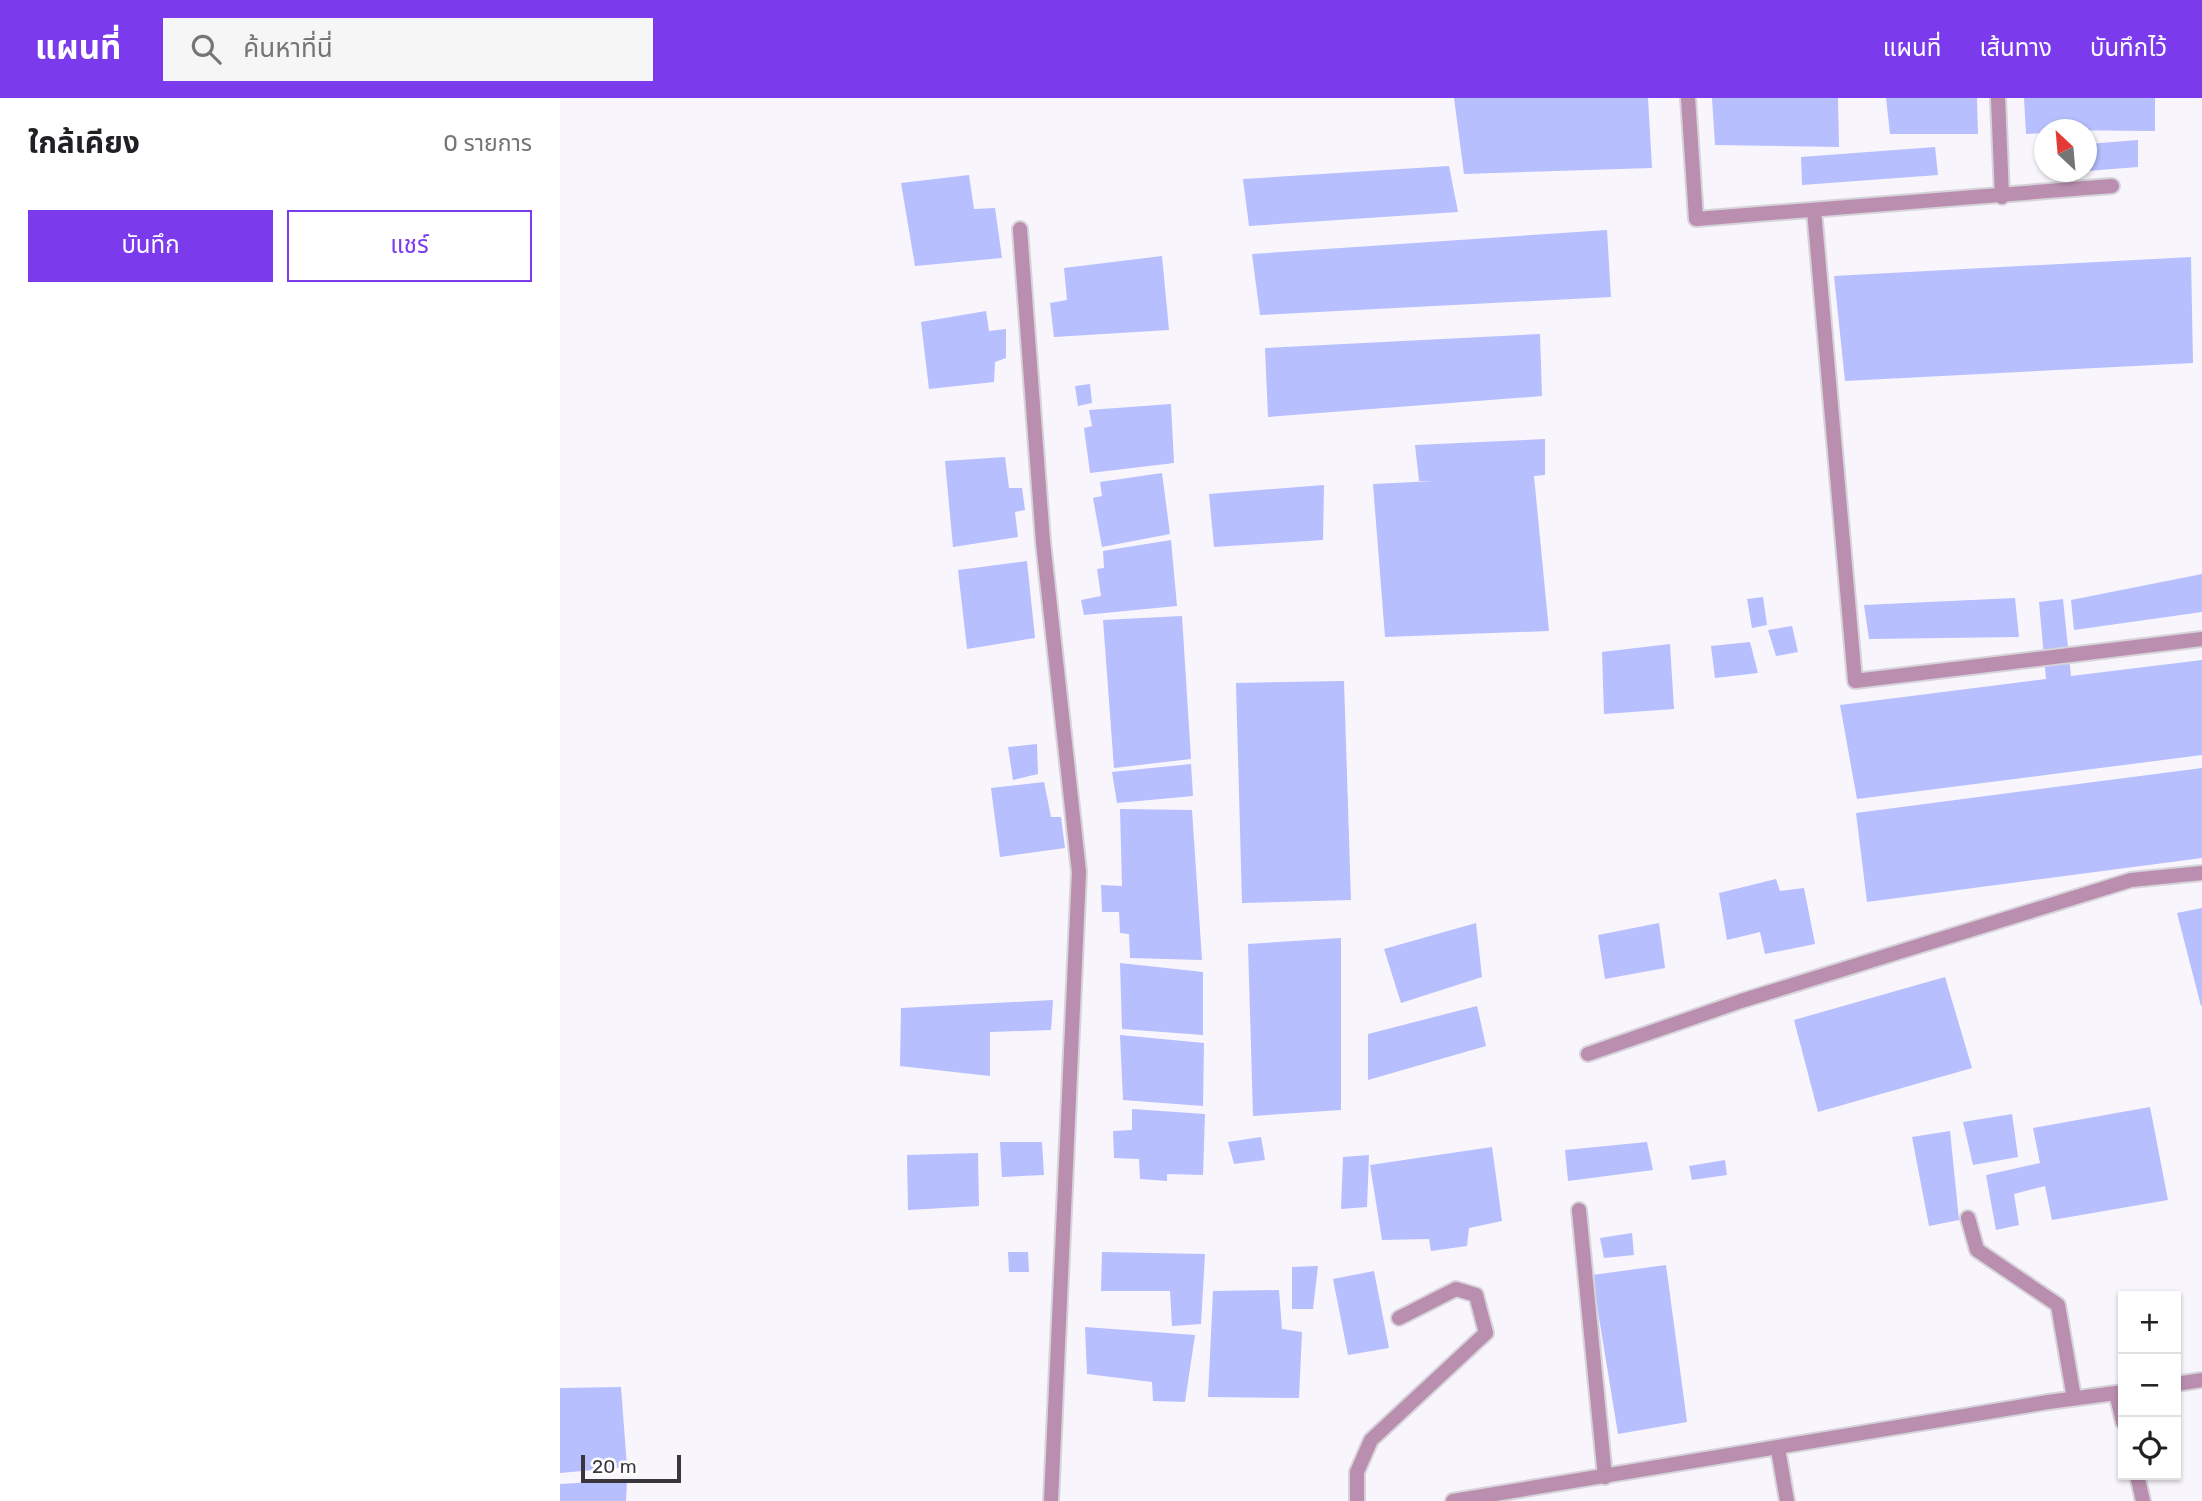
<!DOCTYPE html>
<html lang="th">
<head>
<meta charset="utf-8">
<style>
	:root { --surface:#fff; --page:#f6f6f6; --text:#202124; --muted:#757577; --line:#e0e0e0; --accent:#7c3aed }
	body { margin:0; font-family:Rubik,"Noto Sans Thai",sans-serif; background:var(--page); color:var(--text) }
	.controls { position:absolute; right:21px; bottom:21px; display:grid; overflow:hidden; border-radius:0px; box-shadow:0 2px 5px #0004 }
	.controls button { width:63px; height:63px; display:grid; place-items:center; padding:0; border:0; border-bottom:2px solid var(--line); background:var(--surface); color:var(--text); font:35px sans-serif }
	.compass { position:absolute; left:1474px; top:21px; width:63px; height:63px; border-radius:50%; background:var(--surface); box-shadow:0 2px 5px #0004; rotate:334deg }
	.scale { position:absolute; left:21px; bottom:18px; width:100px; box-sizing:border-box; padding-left:7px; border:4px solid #39363d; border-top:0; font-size:19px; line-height:24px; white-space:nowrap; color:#39363d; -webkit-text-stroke:5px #fff; paint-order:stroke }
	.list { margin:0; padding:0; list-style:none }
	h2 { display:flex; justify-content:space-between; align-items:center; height:91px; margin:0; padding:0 28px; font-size:30px }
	h2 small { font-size:23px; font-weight:400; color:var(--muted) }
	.actions { display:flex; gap:14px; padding:21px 28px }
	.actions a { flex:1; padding:16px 0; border:2px solid var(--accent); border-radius:0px; text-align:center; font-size:24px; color:var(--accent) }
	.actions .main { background:var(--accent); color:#fff }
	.icon { flex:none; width:38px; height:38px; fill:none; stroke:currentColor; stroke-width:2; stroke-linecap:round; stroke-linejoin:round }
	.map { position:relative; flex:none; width:1642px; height:1403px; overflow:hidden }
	header { display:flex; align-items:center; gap:42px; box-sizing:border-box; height:98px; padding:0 35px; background:var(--accent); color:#fff }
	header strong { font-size:33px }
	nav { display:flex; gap:38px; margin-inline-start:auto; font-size:24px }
	.search { width:490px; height:63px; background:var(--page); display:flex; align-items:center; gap:18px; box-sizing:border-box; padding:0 24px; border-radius:0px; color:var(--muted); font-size:26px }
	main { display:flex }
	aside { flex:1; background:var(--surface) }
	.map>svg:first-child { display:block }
</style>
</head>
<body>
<header>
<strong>แผนที่</strong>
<div class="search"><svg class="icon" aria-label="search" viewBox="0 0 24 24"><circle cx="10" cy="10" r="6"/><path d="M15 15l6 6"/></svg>ค้นหาที่นี่</div>
<nav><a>แผนที่</a><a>เส้นทาง</a><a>บันทึกไว้</a></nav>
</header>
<main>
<aside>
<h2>ใกล้เคียง<small>0 รายการ</small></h2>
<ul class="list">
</ul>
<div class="actions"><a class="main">บันทึก</a><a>แชร์</a></div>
</aside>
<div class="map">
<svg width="1642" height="1403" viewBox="0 0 1642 1403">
	<rect width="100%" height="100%" fill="#f9f5fc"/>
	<!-- building -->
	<path fill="#b7bffe" d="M894,0H1088L1092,70L904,76Z
		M1152,0H1278L1279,49L1155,47Z
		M1326,0H1417L1418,36H1330Z
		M1464,0H1595V33L1484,32V35L1466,36Z
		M1578,42V69L1527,73V46Z
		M1375,49L1378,77L1242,87L1241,59Z
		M889,68L898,114L689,128L683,81Z
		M409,77L414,111L435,110L442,160L355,168L341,85Z
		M1047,132L1051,199L700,217L692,156Z
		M602,158L609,232L494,239L490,205L507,202L504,170Z
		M1631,159L1633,265L1285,283L1274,178Z
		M426,213L429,233L446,231V260L435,264L434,284L369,291L361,224Z
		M980,236L982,298L708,319L705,250Z
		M530,286L532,305L518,308L515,288Z
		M611,306L614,365L530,375L524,330L532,328L529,312Z
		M985,341V377L974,378L989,533L825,539L813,386L874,383H859L855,347Z
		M445,359L449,390H462L465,412L455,414L458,439L393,449L385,363Z
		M602,375L610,436L542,449L533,400L542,398L540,384Z
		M764,387L763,442L654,449L649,396Z
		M611,442L617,508L524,517L521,502L541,498L537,471L544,470L543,453Z
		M467,463L475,540L407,551L398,472Z
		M1642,476V514L1514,532L1511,502Z
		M1203,499L1207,527L1192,530L1187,501Z
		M1455,500L1459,539L1309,541L1304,507Z
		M1503,501L1511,578L1642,562V657L1297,701L1280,607L1486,581L1479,504Z
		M622,518L631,661L554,670L543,522Z
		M1232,528L1238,554L1216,558L1208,532Z
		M1190,544L1198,575L1155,580L1151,548Z
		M1110,546L1114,611L1044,616L1042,554Z
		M784,583L791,802L682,805L676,585Z
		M477,646L478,676L453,682L448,649Z
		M631,666L633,698L557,705L552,674Z
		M1642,670V760L1307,804L1296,715Z
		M484,684L491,719H501L505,750L440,759L431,690Z
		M560,711L632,712L642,862L570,860L569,836L560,835L559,814H542L541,787L562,788Z
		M1216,781L1220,793L1244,790L1255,846L1205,856L1200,834L1167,842L1159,795Z
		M1642,810V908H1641L1617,815Z
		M916,825L922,879L841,905L824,851Z
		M1099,825L1105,870L1045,881L1038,837Z
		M781,840V1012L693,1018L688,846Z
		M560,865L643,874V937L562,931Z
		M1385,879L1412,970L1258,1014L1234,922Z
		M493,902L491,932L430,934V978L340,968L341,910Z
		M917,908L926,948L808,982V936Z
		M560,937L644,945L643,1008L563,1002Z
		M1590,1009L1608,1102L1492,1122L1485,1088L1454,1096L1459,1127L1436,1132L1426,1077L1480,1065L1473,1030Z
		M572,1011L645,1016L643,1077L607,1076V1083L580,1081L579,1061L554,1060L553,1033L572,1032Z
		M1452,1016L1458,1059L1413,1067L1403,1024Z
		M1390,1033L1399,1122L1369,1128L1352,1039Z
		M701,1039L705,1062L674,1066L668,1044Z
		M440,1044H482L484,1077L442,1079Z
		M1087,1044L1093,1072L1008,1083L1005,1052Z
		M932,1049L942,1123L909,1130L907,1148L871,1153L869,1141L822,1142L810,1067Z
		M418,1055L419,1108L348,1112L347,1057Z
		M809,1057L807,1109L781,1111L783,1059Z
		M1165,1062L1167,1077L1132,1082L1129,1068Z
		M1072,1135L1074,1157L1044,1160L1040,1140Z
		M448,1154H468L469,1174H449Z
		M542,1154L645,1156L641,1226L612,1228L610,1193H541Z
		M1106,1167L1127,1324L1058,1336L1032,1177Z
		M758,1168L753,1211H732V1169Z
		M814,1173L829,1250L788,1257L773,1181Z
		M719,1192L722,1231L742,1234L739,1300L648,1299L653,1193Z
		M525,1229L635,1237L625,1304L593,1303L592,1284L527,1276Z
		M61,1289L67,1369L0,1375V1290Z
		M67,1382L66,1403H0V1386Z"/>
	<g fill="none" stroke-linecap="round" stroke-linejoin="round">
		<defs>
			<path id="lane" d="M1019,1112L1045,1379
				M1408,1120L1417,1152L1498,1207L1514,1300
				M797,1403V1374L811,1342L926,1235L916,1197L896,1191L839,1220"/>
			<path id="street" d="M1128,0L1136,121L1552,88
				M1438,0L1442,99
				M1254,112L1295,583L1642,541
				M460,131L483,444L519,774L491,1403
				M1028,956L1181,903L1571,782L1642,775
				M1616,1286L1642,1282
				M1556,1295L1563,1324
				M1218,1351L1227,1403
				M1577,1377L1583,1403
				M893,1403L1488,1304L1563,1294"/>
		</defs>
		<!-- lane casing -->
		<use href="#lane" stroke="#d6d3da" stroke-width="18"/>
		<!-- street casing -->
		<use href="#street" stroke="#d6d3da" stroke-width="18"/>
		<!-- lane -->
		<use href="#lane" stroke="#b98eae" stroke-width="14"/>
		<!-- street -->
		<use href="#street" stroke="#b98eae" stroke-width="14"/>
	</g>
</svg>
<div class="controls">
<button>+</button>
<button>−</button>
<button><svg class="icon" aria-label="locate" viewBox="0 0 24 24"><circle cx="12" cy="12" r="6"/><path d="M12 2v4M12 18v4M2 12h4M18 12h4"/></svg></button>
</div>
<svg class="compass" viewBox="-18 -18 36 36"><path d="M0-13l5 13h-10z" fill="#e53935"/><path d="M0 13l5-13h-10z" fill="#757577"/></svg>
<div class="scale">20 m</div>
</div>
</main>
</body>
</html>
